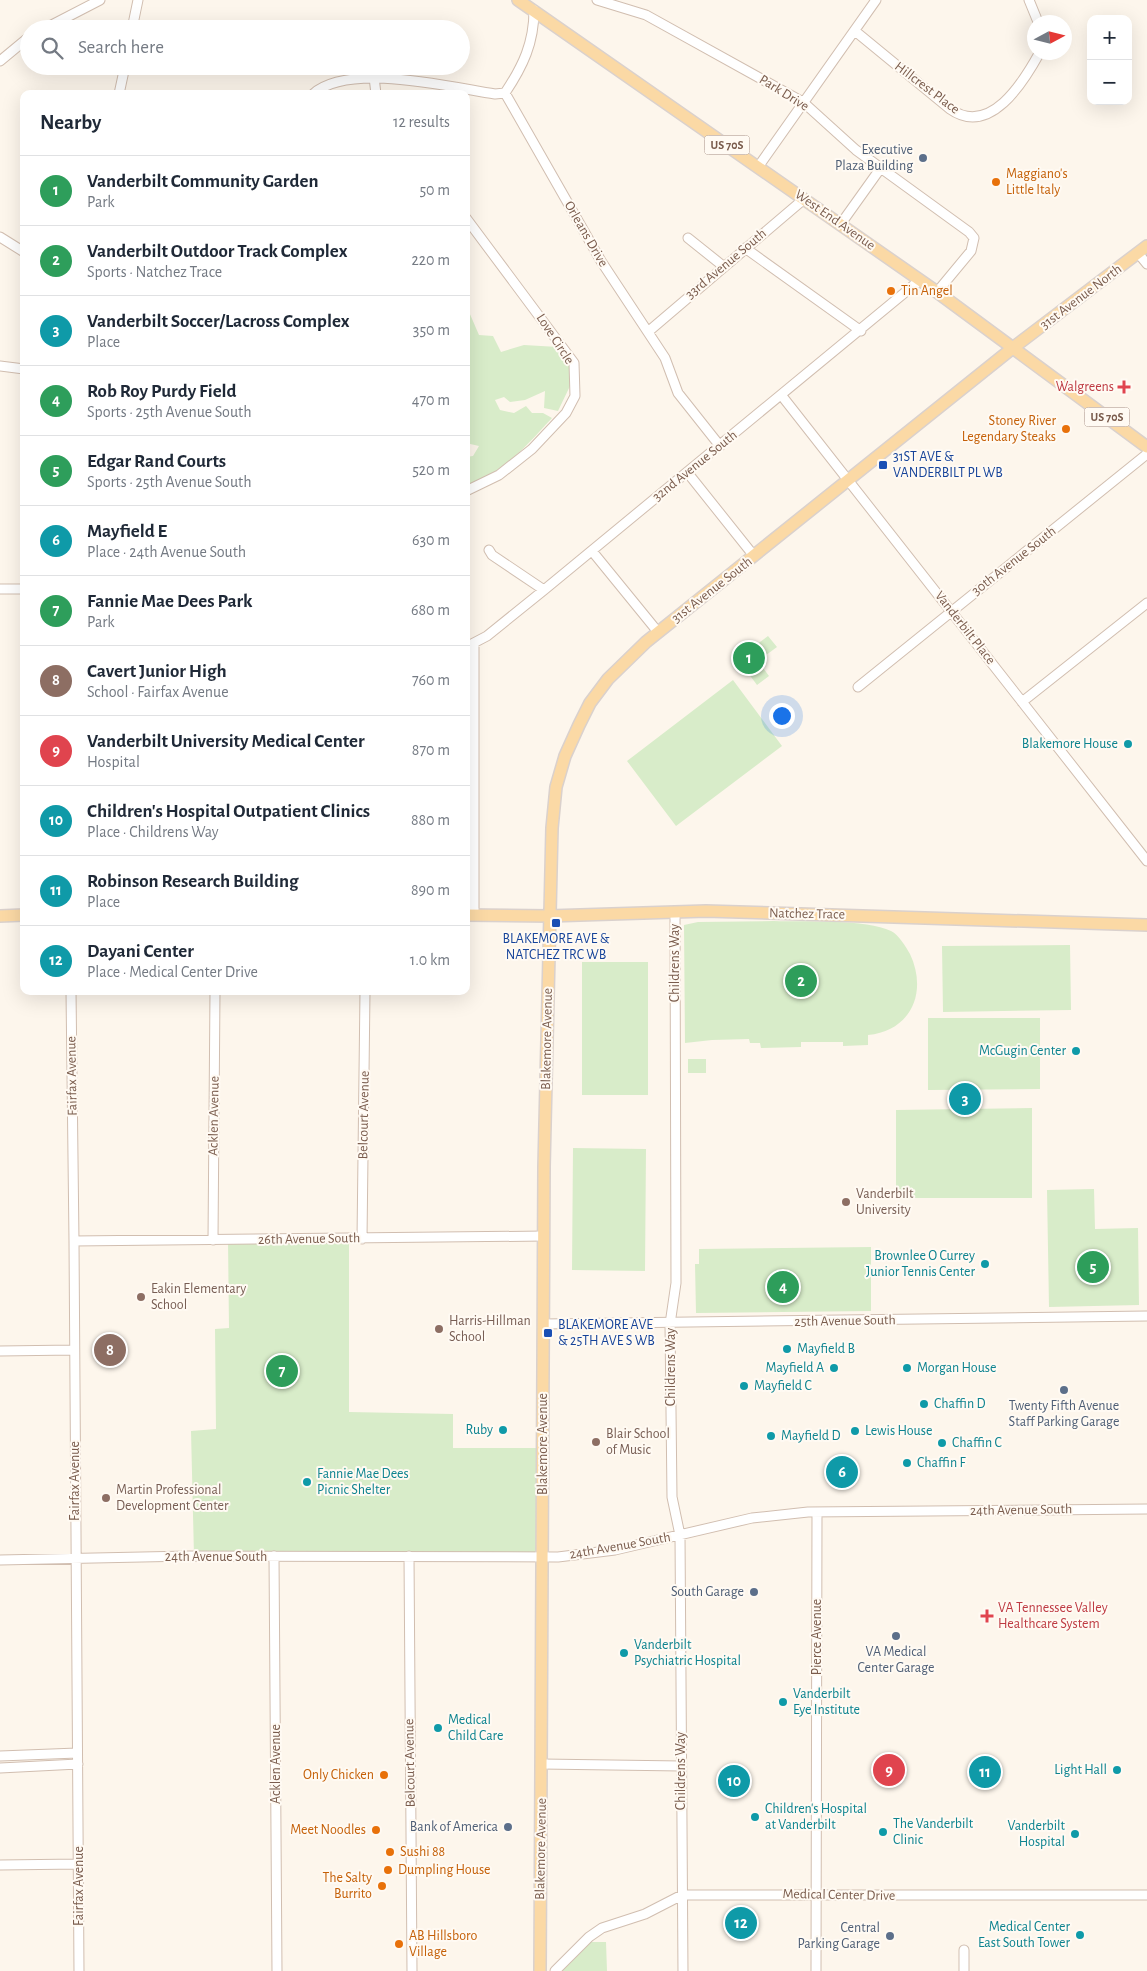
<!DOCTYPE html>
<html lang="en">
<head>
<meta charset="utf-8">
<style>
	:root { --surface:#fff; --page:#f6f6f7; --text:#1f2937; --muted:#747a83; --line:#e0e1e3; --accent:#e76f51 }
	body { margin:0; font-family:"Alegreya Sans",sans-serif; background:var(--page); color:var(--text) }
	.controls { position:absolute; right:15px; top:15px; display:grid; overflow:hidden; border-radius:10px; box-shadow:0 5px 20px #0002 }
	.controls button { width:45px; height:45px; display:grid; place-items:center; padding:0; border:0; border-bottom:1px solid var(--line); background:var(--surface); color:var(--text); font:25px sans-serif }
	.compass { position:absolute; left:1027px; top:15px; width:45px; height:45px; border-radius:50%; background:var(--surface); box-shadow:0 5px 20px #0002; rotate:83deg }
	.you { position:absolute; left:781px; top:715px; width:18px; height:18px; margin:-12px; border:4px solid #fff; border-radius:50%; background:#1a73e8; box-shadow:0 0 0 8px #1a73e833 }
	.badge { display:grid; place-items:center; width:32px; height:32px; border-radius:50%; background:var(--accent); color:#fff; font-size:16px; font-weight:700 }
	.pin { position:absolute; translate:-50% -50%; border:2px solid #fff; box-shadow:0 1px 5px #0006 }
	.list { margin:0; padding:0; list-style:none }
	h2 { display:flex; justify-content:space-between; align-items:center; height:65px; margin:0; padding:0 20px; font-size:21px }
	h2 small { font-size:16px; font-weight:400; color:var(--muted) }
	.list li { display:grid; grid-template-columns:32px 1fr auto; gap:15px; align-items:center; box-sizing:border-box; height:70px; padding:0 20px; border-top:1px solid var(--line) }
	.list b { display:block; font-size:19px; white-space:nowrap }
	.list p { margin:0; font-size:16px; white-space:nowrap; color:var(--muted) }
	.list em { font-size:16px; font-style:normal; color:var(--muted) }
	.icon { flex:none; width:28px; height:28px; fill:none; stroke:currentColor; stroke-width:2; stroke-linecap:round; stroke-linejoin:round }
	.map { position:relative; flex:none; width:1147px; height:1971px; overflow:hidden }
	.search { position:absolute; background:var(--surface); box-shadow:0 5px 20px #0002; left:20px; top:20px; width:450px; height:55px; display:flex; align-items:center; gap:12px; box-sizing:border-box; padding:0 18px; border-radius:28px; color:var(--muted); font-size:19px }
	.panel { position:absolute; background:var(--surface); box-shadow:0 5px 20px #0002; left:20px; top:90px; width:450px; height:905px; border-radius:10px }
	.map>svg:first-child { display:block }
</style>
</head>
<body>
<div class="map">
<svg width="1147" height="1971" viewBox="0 0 1147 1971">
	<rect width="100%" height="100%" fill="#fdf6ec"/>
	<!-- green -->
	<path fill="#d8ecc9" d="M466,305L479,335L493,336L501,352L524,345L558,347L571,364L570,386L558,411L544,408L545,391L525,400L510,402L504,397L495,400L500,410L514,413L526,406L532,413H543L552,418C525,447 505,472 466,485V457L473,456L479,446L466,443Z
		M768,636L777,647L758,661L769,676L757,685L734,654L739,650L743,655Z
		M733,680L782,746L676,826L627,761Z
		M774,921C803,922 867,919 891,931C899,935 906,947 910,954C928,992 911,1031 868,1035V1045L843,1046V1042H801V1047L761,1048L760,1043H750L749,1039L712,1040L685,1043L684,925L698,922Z
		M1070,945L1071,1010L943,1012L942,946Z
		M582,962H648V1095H582Z
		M928,1018H1040V1089L928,1090Z
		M688,1059H706V1073H688Z
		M1032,1108V1198H896V1110Z
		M573,1148L646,1149L645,1271L572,1270Z
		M1094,1189L1095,1229L1138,1228L1139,1305L1049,1307L1047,1190Z
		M349,1239V1412L453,1414V1448H543L542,1557L194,1556L191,1431L216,1429L215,1329L229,1328L228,1240Z
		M871,1247V1311L696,1313L695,1264H699V1249Z
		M589,1942H606L607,1971H562Z"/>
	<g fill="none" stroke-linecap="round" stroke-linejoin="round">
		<defs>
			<path id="minor" d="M597,0L646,15L803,102L856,150L969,232L974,238L971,251L937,292
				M1029,0L1038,22
				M44,29L100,0
				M132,29L138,0
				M855,31L950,109C990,137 1023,83 1040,52
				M0,61L29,37
				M374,77L376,94
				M505,93L601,261L665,358L678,393L720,446
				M505,93C523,66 534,43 534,10
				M119,94L125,66
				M313,94C349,62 449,87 495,94L505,93
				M758,167L876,0
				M466,218L574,363L575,396L566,413L532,449L499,475L466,491
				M840,225L880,169
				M0,237L24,252
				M688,238L723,266
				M745,248L861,331
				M1138,253L1147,264
				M649,331L804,199
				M0,366L24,369
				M782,396L1147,861
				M687,472L754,556
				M489,550L492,555L544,590
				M592,551L658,632
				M0,589H24
				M474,644V915
				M466,647L487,636L544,590L920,280
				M858,687L1147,454
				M1022,702L1147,603
				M675,913L676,1283L670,1324L672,1497L680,1535L683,1971
				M71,991L74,1241L79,1971
				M362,1239L365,991
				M213,1240L215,991
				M74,1241L544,1236
				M543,1324L1147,1316
				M0,1351L74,1350
				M274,1556L277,1971
				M409,1556L412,1971
				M0,1560L189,1556L558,1557L615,1550L752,1518L808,1512L1147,1509
				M0,1756L77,1753
				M542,1764L681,1766
				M0,1768L78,1764
				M0,1865L79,1864
				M555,1971L589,1937L602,1928L645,1914L682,1895H1147
				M816,1971L817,1513
				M964,1971V1950"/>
			<path id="major" d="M518,0L937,292L1147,447
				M466,915L549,916L706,911L1147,925
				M0,916L24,915
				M540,1971L544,1167L552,828L556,787L565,756L579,725L590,703L608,679L646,642L1014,347L1147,246"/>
		</defs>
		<!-- minor casing -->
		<use href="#minor" stroke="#d1beb0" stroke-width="11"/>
		<!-- major casing -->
		<use href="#major" stroke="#dad1cd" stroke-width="14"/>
		<!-- minor -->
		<use href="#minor" stroke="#fff" stroke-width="9"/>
		<!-- major -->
		<use href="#major" stroke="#fbd9a5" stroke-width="11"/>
	</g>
	<!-- markers -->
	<g fill="#5c6f8a" stroke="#fffaf3" stroke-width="2">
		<circle cx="923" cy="158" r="5"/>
		<circle cx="1064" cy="1390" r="5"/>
		<circle cx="754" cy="1592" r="5"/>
		<circle cx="896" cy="1636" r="5"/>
		<circle cx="508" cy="1827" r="5"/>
		<circle cx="890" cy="1936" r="5"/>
	</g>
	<g fill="#e8710a" stroke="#fffaf3" stroke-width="2">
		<circle cx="996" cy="182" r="5"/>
		<circle cx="891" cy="291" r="5"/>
		<circle cx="1066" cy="429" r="5"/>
		<circle cx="384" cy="1775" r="5"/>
		<circle cx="376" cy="1830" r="5"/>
		<circle cx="390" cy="1852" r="5"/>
		<circle cx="388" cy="1870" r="5"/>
		<circle cx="382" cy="1886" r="5"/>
		<circle cx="399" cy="1944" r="5"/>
	</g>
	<g fill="#e0444e" stroke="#fffaf3" stroke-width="2">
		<path d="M1121.5 379.5h5v5h5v5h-5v5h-5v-5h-5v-5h5z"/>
		<path d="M984.5 1608.5h5v5h5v5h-5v5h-5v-5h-5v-5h5z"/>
	</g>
	<g fill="#1a4fb4" stroke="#fffaf3" stroke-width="2">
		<rect x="878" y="460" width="10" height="10" rx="2.5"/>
		<rect x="551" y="918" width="10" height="10" rx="2.5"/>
		<rect x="543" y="1328" width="10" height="10" rx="2.5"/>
	</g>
	<g fill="#0f9aa8" stroke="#fffaf3" stroke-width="2">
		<circle cx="1128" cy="744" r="5"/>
		<circle cx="1076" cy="1051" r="5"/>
		<circle cx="985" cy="1264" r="5"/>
		<circle cx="787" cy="1349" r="5"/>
		<circle cx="834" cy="1368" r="5"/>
		<circle cx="907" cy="1368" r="5"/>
		<circle cx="744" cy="1386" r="5"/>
		<circle cx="924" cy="1404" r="5"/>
		<circle cx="503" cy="1430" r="5"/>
		<circle cx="855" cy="1431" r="5"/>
		<circle cx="771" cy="1436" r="5"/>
		<circle cx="942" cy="1443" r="5"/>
		<circle cx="907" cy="1463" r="5"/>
		<circle cx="307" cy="1482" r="5"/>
		<circle cx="624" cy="1653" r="5"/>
		<circle cx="783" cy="1702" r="5"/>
		<circle cx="438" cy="1728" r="5"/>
		<circle cx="1117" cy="1770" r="5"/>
		<circle cx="755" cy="1817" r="5"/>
		<circle cx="883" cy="1832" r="5"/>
		<circle cx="1075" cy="1834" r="5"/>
		<circle cx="1080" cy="1935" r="5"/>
	</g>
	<g fill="#8d6e63" stroke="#fffaf3" stroke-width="2">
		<circle cx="846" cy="1202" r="5"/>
		<circle cx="141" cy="1297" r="5"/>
		<circle cx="439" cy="1329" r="5"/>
		<circle cx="596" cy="1442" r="5"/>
		<circle cx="106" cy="1498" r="5"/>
	</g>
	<g text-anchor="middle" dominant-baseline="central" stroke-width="4" stroke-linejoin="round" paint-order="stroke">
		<!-- shield labels -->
		<g fill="#fffaf3" stroke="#a28b7f" stroke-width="1">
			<rect x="704.5" y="135.5" width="45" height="19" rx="4"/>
			<rect x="1084.5" y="407.5" width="45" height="19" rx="4"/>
		</g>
		<g font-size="12" font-weight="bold" fill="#7a5c4d">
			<text x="727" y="145">US 70S</text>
			<text x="1107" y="417">US 70S</text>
		</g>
		<!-- street labels -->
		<g font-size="14" fill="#7a5c4d" stroke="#fffaf3">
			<text transform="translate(927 88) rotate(37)">Hillcrest Place</text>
			<text transform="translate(784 93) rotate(32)">Park Drive</text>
			<text transform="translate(835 220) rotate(35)">West End Avenue</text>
			<text transform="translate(586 234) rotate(60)">Orleans Drive</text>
			<text transform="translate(726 264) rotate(-40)">33rd Avenue South</text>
			<text transform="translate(1081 297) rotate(-37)">31st Avenue North</text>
			<text transform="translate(555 339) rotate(57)">Love Circle</text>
			<text transform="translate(695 466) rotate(-39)">32nd Avenue South</text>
			<text transform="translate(1014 561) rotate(-38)">30th Avenue South</text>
			<text transform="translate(712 590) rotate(-38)">31st Avenue South</text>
			<text transform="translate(965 628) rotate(52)">Vanderbilt Place</text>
			<text transform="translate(807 914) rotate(1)">Natchez Trace</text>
			<text transform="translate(675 963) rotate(-90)">Childrens Way</text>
			<text transform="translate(547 1039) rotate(-89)">Blakemore Avenue</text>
			<text transform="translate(72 1076) rotate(-91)">Fairfax Avenue</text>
			<text transform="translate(364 1115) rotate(-89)">Belcourt Avenue</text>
			<text transform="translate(214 1116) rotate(-89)">Acklen Avenue</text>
			<text transform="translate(309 1239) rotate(-1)">26th Avenue South</text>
			<text transform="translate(845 1321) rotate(-1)">25th Avenue South</text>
			<text transform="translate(671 1367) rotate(-90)">Childrens Way</text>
			<text transform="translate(543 1444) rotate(-90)">Blakemore Avenue</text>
			<text transform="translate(75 1481) rotate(-90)">Fairfax Avenue</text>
			<text transform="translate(1021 1510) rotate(-1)">24th Avenue South</text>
			<text transform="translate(620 1546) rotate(-10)">24th Avenue South</text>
			<text x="216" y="1557">24th Avenue South</text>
			<text transform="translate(817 1637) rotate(-90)">Pierce Avenue</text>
			<text transform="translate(410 1763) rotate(-91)">Belcourt Avenue</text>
			<text transform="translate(276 1764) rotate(-90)">Acklen Avenue</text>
			<text transform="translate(681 1771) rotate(-90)">Childrens Way</text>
			<text transform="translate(541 1849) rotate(-89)">Blakemore Avenue</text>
			<text transform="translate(79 1886) rotate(-90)">Fairfax Avenue</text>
			<text transform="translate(839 1895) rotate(1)">Medical Center Drive</text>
		</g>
		<!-- service labels -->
		<g font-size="14" fill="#4e5e75" stroke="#fffaf3" text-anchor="end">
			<text x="913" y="150">Executive<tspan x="913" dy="16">Plaza Building</tspan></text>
			<text x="1064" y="1406" text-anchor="middle">Twenty Fifth Avenue<tspan x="1064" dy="16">Staff Parking Garage</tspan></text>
			<text x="744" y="1592">South Garage</text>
			<text x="896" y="1652" text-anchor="middle">VA Medical<tspan x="896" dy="16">Center Garage</tspan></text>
			<text x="498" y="1827">Bank of America</text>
			<text x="880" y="1928">Central<tspan x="880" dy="16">Parking Garage</tspan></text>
		</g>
		<!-- food labels -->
		<g font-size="14" fill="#c56008" stroke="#fffaf3" text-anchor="start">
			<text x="1006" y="174">Maggiano's<tspan x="1006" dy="16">Little Italy</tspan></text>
			<text x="901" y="291">Tin Angel</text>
			<text x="1056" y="421" text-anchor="end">Stoney River<tspan x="1056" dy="16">Legendary Steaks</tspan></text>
			<text x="374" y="1775" text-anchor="end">Only Chicken</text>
			<text x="366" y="1830" text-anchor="end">Meet Noodles</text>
			<text x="400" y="1852">Sushi 88</text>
			<text x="398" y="1870">Dumpling House</text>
			<text x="372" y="1878" text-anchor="end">The Salty<tspan x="372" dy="16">Burrito</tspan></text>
			<text x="409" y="1936">AB Hillsboro<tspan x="409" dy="16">Village</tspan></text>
		</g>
		<!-- health labels -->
		<g font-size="14" fill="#be3a42" stroke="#fffaf3" text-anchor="end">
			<text x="1114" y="387">Walgreens</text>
			<text x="998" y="1608" text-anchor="start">VA Tennessee Valley<tspan x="998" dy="16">Healthcare System</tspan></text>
		</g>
		<!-- transit labels -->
		<g font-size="14" fill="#164399" stroke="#fffaf3" text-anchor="start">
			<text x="893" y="457">31ST AVE &amp;<tspan x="893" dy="16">VANDERBILT PL WB</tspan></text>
			<text x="556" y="939" text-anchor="middle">BLAKEMORE AVE &amp;<tspan x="556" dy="16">NATCHEZ TRC WB</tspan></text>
			<text x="558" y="1325">BLAKEMORE AVE<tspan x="558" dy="16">&amp; 25TH AVE S WB</tspan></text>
		</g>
		<!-- culture labels -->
		<g font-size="14" fill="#0d838f" stroke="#fffaf3" text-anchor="start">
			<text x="1118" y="744" text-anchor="end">Blakemore House</text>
			<text x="1066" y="1051" text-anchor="end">McGugin Center</text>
			<text x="975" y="1256" text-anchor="end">Brownlee O Currey<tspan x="975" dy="16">Junior Tennis Center</tspan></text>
			<text x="797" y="1349">Mayfield B</text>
			<text x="824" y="1368" text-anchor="end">Mayfield A</text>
			<text x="917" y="1368">Morgan House</text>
			<text x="754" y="1386">Mayfield C</text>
			<text x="934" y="1404">Chaffin D</text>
			<text x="493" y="1430" text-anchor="end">Ruby</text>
			<text x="865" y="1431">Lewis House</text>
			<text x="781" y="1436">Mayfield D</text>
			<text x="952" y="1443">Chaffin C</text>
			<text x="917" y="1463">Chaffin F</text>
			<text x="317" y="1474">Fannie Mae Dees<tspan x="317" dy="16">Picnic Shelter</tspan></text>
			<text x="634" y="1645">Vanderbilt<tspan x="634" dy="16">Psychiatric Hospital</tspan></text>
			<text x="793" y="1694">Vanderbilt<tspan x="793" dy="16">Eye Institute</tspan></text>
			<text x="448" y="1720">Medical<tspan x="448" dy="16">Child Care</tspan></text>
			<text x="1107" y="1770" text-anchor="end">Light Hall</text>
			<text x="765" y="1809">Children's Hospital<tspan x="765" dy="16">at Vanderbilt</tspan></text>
			<text x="893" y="1824">The Vanderbilt<tspan x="893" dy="16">Clinic</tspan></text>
			<text x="1065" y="1826" text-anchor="end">Vanderbilt<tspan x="1065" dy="16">Hospital</tspan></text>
			<text x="1070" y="1927" text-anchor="end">Medical Center<tspan x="1070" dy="16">East South Tower</tspan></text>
		</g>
		<!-- education labels -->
		<g font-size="14" fill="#785e54" stroke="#fffaf3" text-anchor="start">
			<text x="856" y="1194">Vanderbilt<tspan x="856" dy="16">University</tspan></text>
			<text x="151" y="1289">Eakin Elementary<tspan x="151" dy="16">School</tspan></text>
			<text x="449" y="1321">Harris-Hillman<tspan x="449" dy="16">School</tspan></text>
			<text x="606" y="1434">Blair School<tspan x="606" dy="16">of Music</tspan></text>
			<text x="116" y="1490">Martin Professional<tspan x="116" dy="16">Development Center</tspan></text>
		</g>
	</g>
</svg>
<div class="controls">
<button>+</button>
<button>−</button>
</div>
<svg class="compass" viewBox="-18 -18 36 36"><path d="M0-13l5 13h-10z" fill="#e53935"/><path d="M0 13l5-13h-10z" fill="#747a83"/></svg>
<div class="you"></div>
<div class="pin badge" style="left:749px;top:658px;background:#2e9e5b">1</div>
<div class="pin badge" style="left:801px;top:981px;background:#2e9e5b">2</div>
<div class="pin badge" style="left:965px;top:1099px;background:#0f9aa8">3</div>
<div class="pin badge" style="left:783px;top:1287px;background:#2e9e5b">4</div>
<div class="pin badge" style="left:1093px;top:1267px;background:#2e9e5b">5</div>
<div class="pin badge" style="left:842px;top:1472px;background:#0f9aa8">6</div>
<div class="pin badge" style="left:282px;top:1371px;background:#2e9e5b">7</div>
<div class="pin badge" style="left:110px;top:1350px;background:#8d6e63">8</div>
<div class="pin badge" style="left:889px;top:1770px;background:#e0444e">9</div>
<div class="pin badge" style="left:734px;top:1781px;background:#0f9aa8">10</div>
<div class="pin badge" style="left:985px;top:1772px;background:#0f9aa8">11</div>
<div class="pin badge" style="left:741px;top:1923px;background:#0f9aa8">12</div>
<div class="search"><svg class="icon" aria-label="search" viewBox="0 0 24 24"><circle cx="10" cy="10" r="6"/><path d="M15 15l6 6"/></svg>Search here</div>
<section class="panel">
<h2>Nearby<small>12 results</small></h2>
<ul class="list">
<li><span class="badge" style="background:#2e9e5b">1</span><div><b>Vanderbilt Community Garden</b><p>Park</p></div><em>50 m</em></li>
<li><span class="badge" style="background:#2e9e5b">2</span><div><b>Vanderbilt Outdoor Track Complex</b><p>Sports · Natchez Trace</p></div><em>220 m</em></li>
<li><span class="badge" style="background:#0f9aa8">3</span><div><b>Vanderbilt Soccer/Lacross Complex</b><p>Place</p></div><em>350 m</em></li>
<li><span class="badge" style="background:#2e9e5b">4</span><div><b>Rob Roy Purdy Field</b><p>Sports · 25th Avenue South</p></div><em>470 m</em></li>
<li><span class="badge" style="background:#2e9e5b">5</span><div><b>Edgar Rand Courts</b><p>Sports · 25th Avenue South</p></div><em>520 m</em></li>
<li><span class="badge" style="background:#0f9aa8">6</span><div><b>Mayfield E</b><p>Place · 24th Avenue South</p></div><em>630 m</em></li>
<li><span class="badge" style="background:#2e9e5b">7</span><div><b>Fannie Mae Dees Park</b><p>Park</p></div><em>680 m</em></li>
<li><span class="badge" style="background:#8d6e63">8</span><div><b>Cavert Junior High</b><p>School · Fairfax Avenue</p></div><em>760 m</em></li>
<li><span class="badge" style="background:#e0444e">9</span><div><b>Vanderbilt University Medical Center</b><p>Hospital</p></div><em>870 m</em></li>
<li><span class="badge" style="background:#0f9aa8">10</span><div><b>Children's Hospital Outpatient Clinics</b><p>Place · Childrens Way</p></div><em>880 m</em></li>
<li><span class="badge" style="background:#0f9aa8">11</span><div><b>Robinson Research Building</b><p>Place</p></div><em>890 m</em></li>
<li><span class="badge" style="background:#0f9aa8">12</span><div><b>Dayani Center</b><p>Place · Medical Center Drive</p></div><em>1.0 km</em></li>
</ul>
</section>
</div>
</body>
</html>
